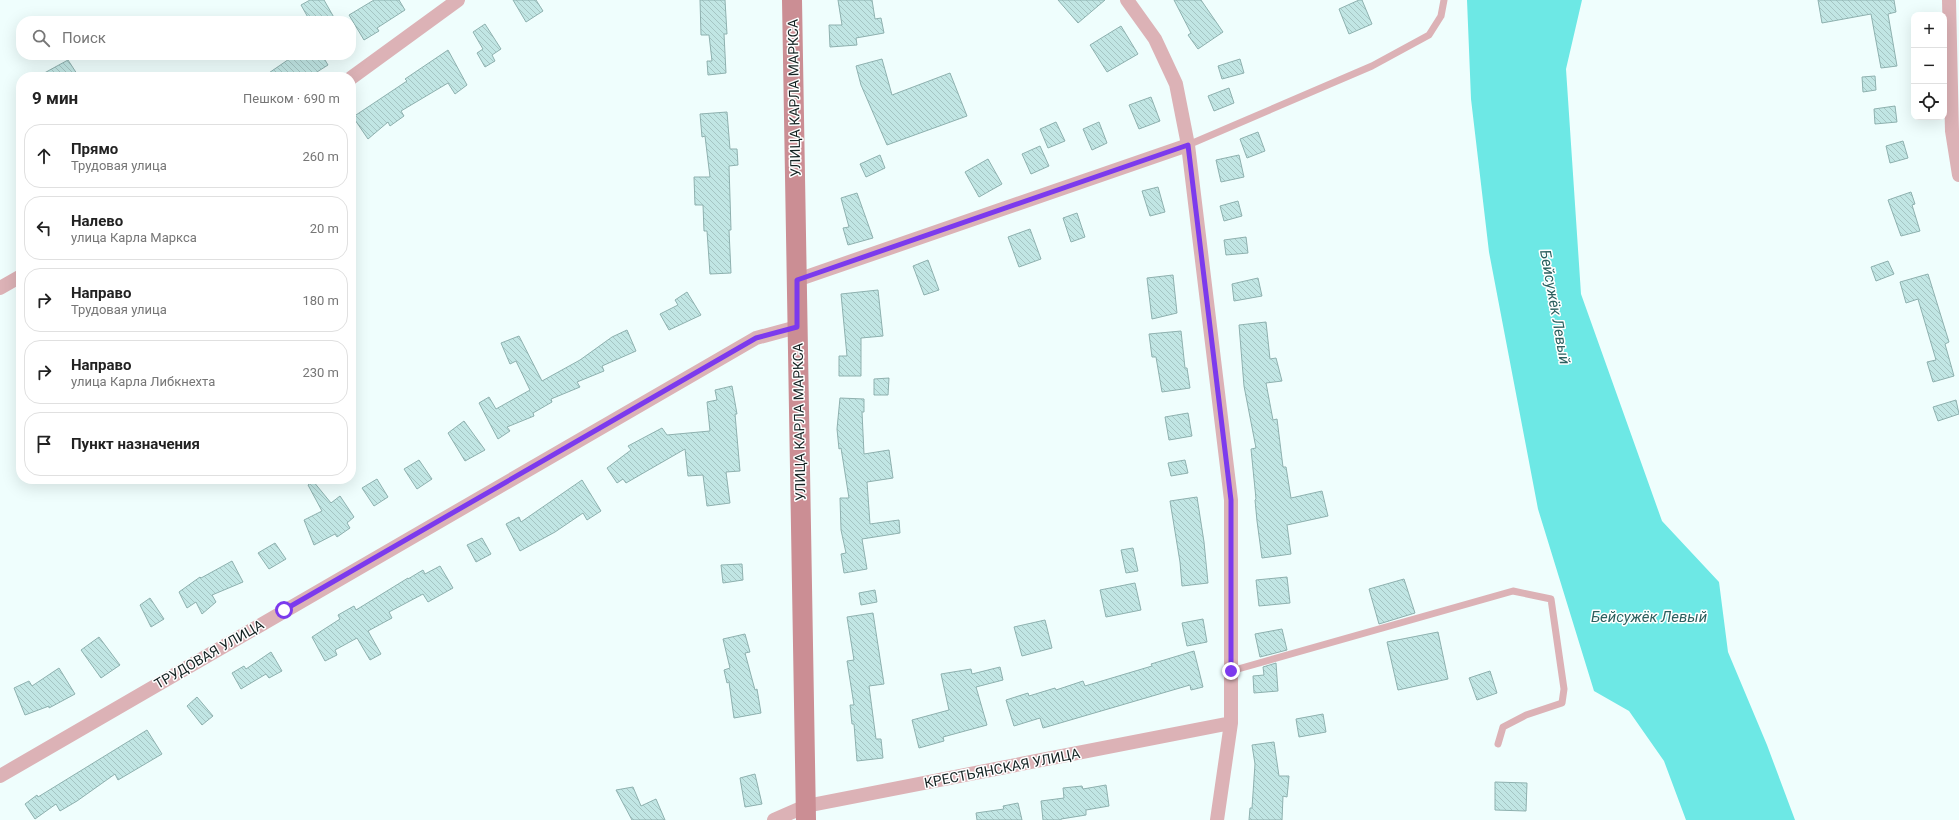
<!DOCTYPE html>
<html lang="ru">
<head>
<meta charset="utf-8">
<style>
	:root { --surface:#fff; --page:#f6f6f6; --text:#222; --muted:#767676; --line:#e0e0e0 }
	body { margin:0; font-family:Roboto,sans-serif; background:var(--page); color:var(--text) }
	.controls { position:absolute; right:12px; top:12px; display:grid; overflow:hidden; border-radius:8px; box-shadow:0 4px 16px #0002 }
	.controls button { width:36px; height:36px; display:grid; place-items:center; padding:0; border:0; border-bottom:1px solid var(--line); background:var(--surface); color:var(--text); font:20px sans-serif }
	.stop { position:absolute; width:12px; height:12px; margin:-9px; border:3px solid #7c3aed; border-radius:50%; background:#fff }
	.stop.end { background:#7c3aed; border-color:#fff; box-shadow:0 1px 4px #0008 }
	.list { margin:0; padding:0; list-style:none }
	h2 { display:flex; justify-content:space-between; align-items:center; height:52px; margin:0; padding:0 16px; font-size:17px }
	h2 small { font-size:13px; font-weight:400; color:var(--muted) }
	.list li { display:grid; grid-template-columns:26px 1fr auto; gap:12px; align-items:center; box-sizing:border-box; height:64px; margin:0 8px 8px; padding:0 8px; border:1px solid var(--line); border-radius:16px }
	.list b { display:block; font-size:15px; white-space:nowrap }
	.list p { margin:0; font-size:13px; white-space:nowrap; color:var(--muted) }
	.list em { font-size:13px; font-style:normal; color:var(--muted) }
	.icon { flex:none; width:22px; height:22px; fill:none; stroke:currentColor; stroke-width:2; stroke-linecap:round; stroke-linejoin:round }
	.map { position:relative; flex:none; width:1959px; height:820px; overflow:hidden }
	.search { position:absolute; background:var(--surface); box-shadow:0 4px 16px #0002; left:16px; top:16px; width:340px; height:44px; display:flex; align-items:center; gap:10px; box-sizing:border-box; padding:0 14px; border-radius:16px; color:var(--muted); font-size:15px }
	.panel { position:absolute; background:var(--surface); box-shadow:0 4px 16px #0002; left:16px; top:72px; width:340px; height:412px; border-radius:16px }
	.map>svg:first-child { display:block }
</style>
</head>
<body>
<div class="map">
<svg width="1959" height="820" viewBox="0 0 1959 820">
	<defs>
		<pattern id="building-back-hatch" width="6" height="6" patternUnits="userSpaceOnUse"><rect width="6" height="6" fill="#c1e6e4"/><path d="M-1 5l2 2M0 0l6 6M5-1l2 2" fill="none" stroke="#a5c5c3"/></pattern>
	</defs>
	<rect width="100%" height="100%" fill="#effefd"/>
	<!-- water -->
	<path fill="#6de8e5" d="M1467,0H1582L1566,69L1581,294L1662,521L1719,582L1728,652L1767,745L1795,820H1686L1664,761L1629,711L1594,691L1538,509L1489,252L1471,99Z"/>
	<!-- building -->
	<path fill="url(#building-back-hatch)" stroke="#8eb1af" d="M310,0H324L336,21H310L301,5Z
		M374,0H399L405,10L377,28L379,31L364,40L349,15Z
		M513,0H536L543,11L526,22Z
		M700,0H725L727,34H724L726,73L708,75L707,61H712L709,35H701Z
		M838,0H872L875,19L881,18L884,33L856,38L857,45L830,47L829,25H842Z
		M1058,0H1105L1078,23Z
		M1174,0H1201L1223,32L1198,49L1188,35L1191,33Z
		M1359,0H1362L1372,24L1349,34L1339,9Z
		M1818,0H1894L1896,12L1888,14L1897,66L1881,68L1871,14L1822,23Z
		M485,24L501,49L492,55L495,61L485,67L477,53L483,49L473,32Z
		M1121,26L1138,54L1107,72L1090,45Z
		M448,50L467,85L455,94L448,83L401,111L404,116L390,126L388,122L368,139L353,117L407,81L405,79Z
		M295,55H322L328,65L309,77H263Z
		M882,59L892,95L950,73L967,116L887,145L861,85L856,66Z
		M1240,59L1244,73L1222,79L1218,66Z
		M68,60L79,77H37Z
		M1875,76L1876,90L1863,92L1862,77Z
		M1229,88L1234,103L1214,111L1208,96Z
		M1151,97L1160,121L1139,129L1129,105Z
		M1895,106L1897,122L1875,124L1874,109Z
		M727,112L730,149H737L738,165L729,166L731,230H729L731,273L710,274L707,231H704L703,205H695L694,177H710L705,136L702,137L700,114Z
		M1056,122L1065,141L1048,148L1040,129Z
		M1099,122L1107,143L1092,150L1083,129Z
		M1258,132L1265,151L1247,158L1240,139Z
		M1903,141L1908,158L1890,163L1886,146Z
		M1040,146L1049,166L1031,174L1022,154Z
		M880,155L885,168L866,177L860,164Z
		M1239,155L1244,177L1221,182L1216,160Z
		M988,159L1002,184L979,197L965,172Z
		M1158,187L1165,212L1150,216L1142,191Z
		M1911,192L1915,204L1912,205L1920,231L1901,236L1888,200Z
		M857,193L873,238L848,245L843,228L849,227L841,198Z
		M1238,201L1242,216L1224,221L1220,206Z
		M1077,213L1085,237L1071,242L1063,218Z
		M1030,229L1041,259L1019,267L1008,237Z
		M1246,237L1248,253L1226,255L1224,240Z
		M928,260L939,290L924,295L913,266Z
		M1888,261L1894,274L1876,281L1871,267Z
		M1928,274L1949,342L1945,344L1954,376L1933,382L1927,362L1936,360L1918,299L1906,303L1900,282Z
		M1173,275L1177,313L1152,319L1147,278Z
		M1258,278L1262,296L1234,301L1232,284Z
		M878,290L883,336L861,338V376H839V356H847L841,294Z
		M687,292L701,315L669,330L660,314L678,305L675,300Z
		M1266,322L1270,359L1276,358L1282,381L1266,383L1273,420L1277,419L1283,467H1286L1291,498L1322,491L1328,516L1287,525L1291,554L1262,558L1257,521L1255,500L1256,499L1251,449L1256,448L1244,386L1239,325Z
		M627,330L636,351L602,366L604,371L577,382L580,387L551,399L552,402L533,413L534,416L507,427L510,431L498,439L479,403L489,397L496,409L530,390L516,361L510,364L501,343L519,336L542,381L580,360L612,337Z
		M1181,331L1185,368H1187L1190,388L1162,392L1156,357H1152L1149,334Z
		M889,378L888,395H874V379Z
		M732,386L737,414H735L740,471L726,472L730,503L707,506L703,475L688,476L685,449L626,483L623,479L617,483L607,468L631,450L628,446L662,428L667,435L710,431L707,402L717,400L715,390Z
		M840,398L864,399V412H862L864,454L889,450L893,478L867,482L870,524L899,520L900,533L862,539L867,569L844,573L841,554L846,553L841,530L840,498H849L841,448L839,449L837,429Z
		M1956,400L1959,414L1938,421L1933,407Z
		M1188,413L1192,436L1169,440L1165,417Z
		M464,421L485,450L465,461L448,433Z
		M419,460L432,479L417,489L404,469Z
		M1185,460L1188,473L1171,476L1168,463Z
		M377,479L388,497L374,506L362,488Z
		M582,480L601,511L587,520L583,513L555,532L520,551L506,524L519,517L521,522Z
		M313,481L331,503L340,496L354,517L347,523L350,528L337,537L335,534L314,545L304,520L322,511L308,485Z
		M1197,497L1204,542L1208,583L1182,586L1180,562L1170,501Z
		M482,538L491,554L476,562L467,545Z
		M275,543L286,559L269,569L258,553Z
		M1133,548L1138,571L1126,573L1121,550Z
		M232,561L243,582L212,595L216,602L202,614L196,602L187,608L179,592L200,577L201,578Z
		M742,564L743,580L723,583L721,565Z
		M440,566L453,588L428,602L423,594L389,612L392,618L368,631L381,654L370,660L357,638L335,650L337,655L325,661L312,637L340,619L338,615L354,606L356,610L408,578V579L423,570L425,574Z
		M1287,577L1290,603L1259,606L1256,580Z
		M1404,579L1415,613L1379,624L1369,589Z
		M1135,583L1141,610L1106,617L1100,590Z
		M875,590L877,602L861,605L859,593Z
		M150,598L164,619L151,627L140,605Z
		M873,613L884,684L869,686L876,739H881L883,758L857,761L854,724H852L850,705H854L847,661L854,660L847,617Z
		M1203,619L1207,642L1187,646L1182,623Z
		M1045,620L1052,648L1022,656L1014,627Z
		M1282,629L1287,650L1260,657L1255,634Z
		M1438,632L1448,679L1398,690L1387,642Z
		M745,634L750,652L745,653L755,690L757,689L761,713L734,718L729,682L727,683L724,670L730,668L723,639Z
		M99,637L120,665L101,678L81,650Z
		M1194,651L1203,687L1191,690L1190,685L1043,728L1040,718L1014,726L1006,700L1028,693L1029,696L1055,688L1056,690L1083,681L1085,686L1152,666L1151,664Z
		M271,652L282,671L269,678L266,674L241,689L232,673L244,666L246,669Z
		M1276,663L1278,691L1254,693L1253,676L1264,675L1263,667Z
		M1000,667L1003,680L976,687L987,725L943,737L944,741L919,748L912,720L949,710L941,674L971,669L972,674Z
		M59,668L75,694L49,708V706L25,715L14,688L29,681L32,686Z
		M1490,671L1497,693L1477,700L1469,678Z
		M197,697L213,716L202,725L187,706Z
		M1323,714L1326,732L1299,737L1296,719Z
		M147,730L162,754L118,780L115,774L77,801L60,811L56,804L35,819L25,804L37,795L38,797Z
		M1274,742L1279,776H1289L1287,797L1283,796L1282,820H1249L1250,808H1252L1255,764L1252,745Z
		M755,774L762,804L745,807L740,778Z
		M1495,782L1527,783L1526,811L1495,810Z
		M1106,785L1109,806L1086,810V815L1061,819V820H1043L1041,801L1064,798L1063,788L1082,786L1083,789Z
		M633,787L641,806L656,799L665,820H632L616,790Z
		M1018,803L1022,820H977L976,813L1004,809L1003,806Z"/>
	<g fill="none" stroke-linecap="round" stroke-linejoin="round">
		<!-- lane -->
		<path stroke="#dcb2b6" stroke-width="7" d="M1188,145L1372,66L1429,35L1441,16L1444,0
			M1231,671L1513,591L1551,599L1564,689L1562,703L1526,715L1503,727L1498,744"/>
		<!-- street -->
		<path stroke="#dcb2b6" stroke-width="14" d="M1127,0L1155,39L1176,84L1188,145L1231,500V723L1217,820
			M1949,0L1952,131L1959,175
			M351,78L458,0
			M797,280L1188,145
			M0,288L21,276
			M0,776L756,338L797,327
			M774,820L806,806L1231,723"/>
		<!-- secondary -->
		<path stroke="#cb8e94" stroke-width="20" d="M792,0L806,820"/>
	</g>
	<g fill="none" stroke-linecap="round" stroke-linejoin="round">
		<!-- route -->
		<path stroke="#7c3aed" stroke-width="5" d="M284,610L756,338L797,327V280L1188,145L1231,500V671"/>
	</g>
	<g text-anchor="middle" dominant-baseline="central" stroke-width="3" stroke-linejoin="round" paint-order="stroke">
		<!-- street labels -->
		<g font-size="14" fill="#152323" stroke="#fff">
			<text transform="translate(794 98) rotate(-91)">УЛИЦА КАРЛА МАРКСА</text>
			<text transform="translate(799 422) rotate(-91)">УЛИЦА КАРЛА МАРКСА</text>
			<text transform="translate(209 654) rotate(-30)">ТРУДОВАЯ УЛИЦА</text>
			<text transform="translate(1002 768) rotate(-11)">КРЕСТЬЯНСКАЯ УЛИЦА</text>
		</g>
		<!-- water labels -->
		<g font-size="15" font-style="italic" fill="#2c605f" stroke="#fff">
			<text transform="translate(1555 307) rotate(80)">Бейсужёк Левый</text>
			<text x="1649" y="617">Бейсужёк Левый</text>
		</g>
	</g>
</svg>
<div class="controls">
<button>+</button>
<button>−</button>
<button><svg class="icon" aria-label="locate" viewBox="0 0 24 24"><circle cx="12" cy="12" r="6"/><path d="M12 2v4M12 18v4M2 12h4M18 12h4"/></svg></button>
</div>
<div class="stop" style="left:284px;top:610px"></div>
<div class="stop end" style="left:1231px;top:671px"></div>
<div class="search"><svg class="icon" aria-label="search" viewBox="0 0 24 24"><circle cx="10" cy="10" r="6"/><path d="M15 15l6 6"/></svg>Поиск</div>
<section class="panel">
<h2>9 мин<small>Пешком · 690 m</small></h2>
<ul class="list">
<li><svg class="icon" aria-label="ahead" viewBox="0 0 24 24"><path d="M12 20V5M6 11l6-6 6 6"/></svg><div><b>Прямо</b><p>Трудовая улица</p></div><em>260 m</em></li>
<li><svg class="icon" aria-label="left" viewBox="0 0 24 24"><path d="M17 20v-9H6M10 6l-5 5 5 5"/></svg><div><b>Налево</b><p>улица Карла Маркса</p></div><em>20 m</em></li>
<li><svg class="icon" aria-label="right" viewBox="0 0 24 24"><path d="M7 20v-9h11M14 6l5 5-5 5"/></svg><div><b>Направо</b><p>Трудовая улица</p></div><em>180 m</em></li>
<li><svg class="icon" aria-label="right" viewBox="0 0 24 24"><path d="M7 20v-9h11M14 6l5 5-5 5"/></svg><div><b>Направо</b><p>улица Карла Либкнехта</p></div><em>230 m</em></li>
<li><svg class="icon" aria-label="arrive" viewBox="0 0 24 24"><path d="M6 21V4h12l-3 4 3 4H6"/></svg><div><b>Пункт назначения</b></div></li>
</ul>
</section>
</div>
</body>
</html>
